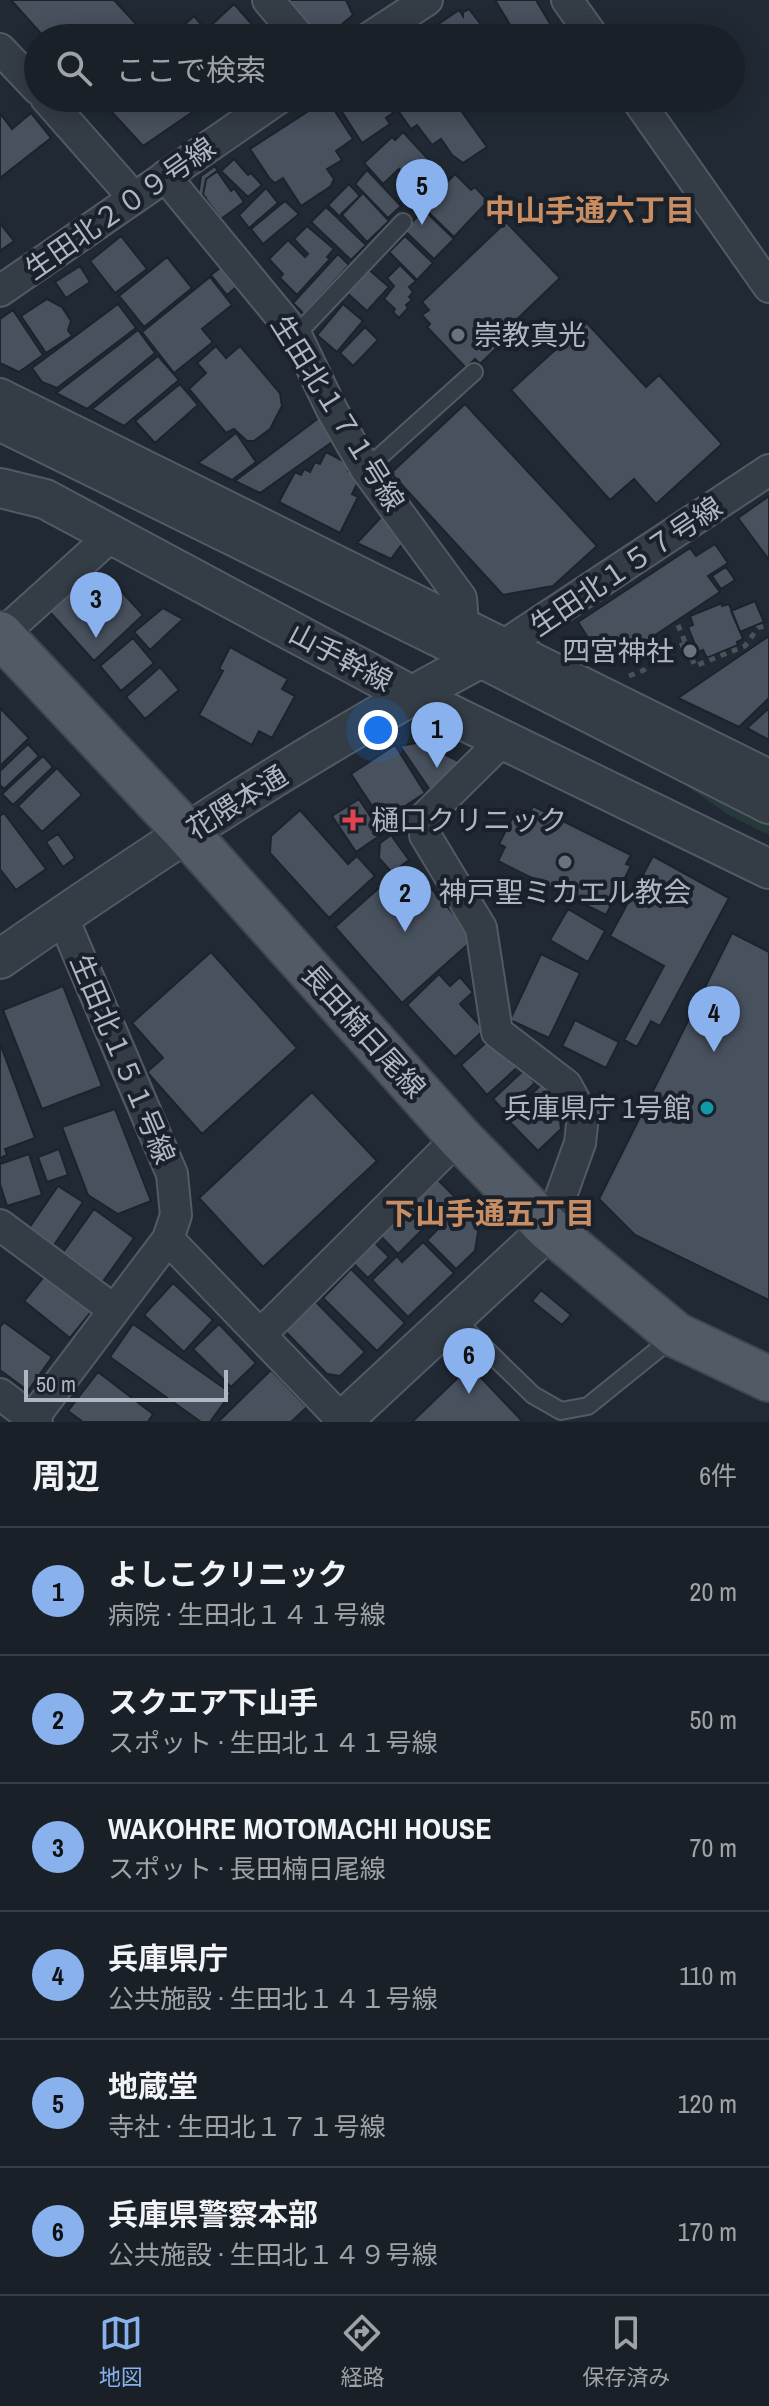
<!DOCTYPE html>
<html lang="ja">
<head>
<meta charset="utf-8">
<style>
	:root { --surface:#192027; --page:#22282f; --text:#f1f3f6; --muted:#9fa3a7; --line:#373e44; --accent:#88b1ee }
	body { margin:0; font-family:"Archivo Narrow","Noto Sans JP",sans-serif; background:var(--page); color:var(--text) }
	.scale { position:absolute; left:24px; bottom:20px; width:204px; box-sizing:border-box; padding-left:8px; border:4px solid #afb7c2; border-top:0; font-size:22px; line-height:28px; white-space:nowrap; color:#afb7c2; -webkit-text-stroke:6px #1a212a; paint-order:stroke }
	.you { position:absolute; left:378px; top:730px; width:28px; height:28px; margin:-20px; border:6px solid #fff; border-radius:50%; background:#1a73e8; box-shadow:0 0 0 12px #1a73e833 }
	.badge { display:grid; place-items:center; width:52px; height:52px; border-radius:50%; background:var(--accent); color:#111; font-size:26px; font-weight:700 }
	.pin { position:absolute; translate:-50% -66px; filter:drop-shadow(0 2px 4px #0008) }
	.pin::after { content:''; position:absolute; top:42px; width:28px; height:24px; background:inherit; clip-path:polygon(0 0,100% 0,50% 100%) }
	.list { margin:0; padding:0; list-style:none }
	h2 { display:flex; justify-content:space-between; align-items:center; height:104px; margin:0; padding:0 32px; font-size:34px }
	h2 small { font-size:26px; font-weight:400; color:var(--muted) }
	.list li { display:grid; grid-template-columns:52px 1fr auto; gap:24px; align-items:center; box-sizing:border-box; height:128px; padding:0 32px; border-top:2px solid var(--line) }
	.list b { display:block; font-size:30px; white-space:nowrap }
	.list p { margin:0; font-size:26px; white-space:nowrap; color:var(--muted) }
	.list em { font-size:26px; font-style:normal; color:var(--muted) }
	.icon { flex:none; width:44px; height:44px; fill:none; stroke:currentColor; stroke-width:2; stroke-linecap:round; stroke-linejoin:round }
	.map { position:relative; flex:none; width:769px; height:1422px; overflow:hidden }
	.search { position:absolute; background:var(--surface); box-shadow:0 4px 20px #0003; left:24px; right:24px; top:24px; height:88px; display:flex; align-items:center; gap:20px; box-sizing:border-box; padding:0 28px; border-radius:44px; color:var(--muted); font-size:30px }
	.sheet { height:872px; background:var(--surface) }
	nav { display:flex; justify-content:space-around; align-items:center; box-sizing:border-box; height:112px; border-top:2px solid var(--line); background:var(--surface); font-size:22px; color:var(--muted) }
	nav a { display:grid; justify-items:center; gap:4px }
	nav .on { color:var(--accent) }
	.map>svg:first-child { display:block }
</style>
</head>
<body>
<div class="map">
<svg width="769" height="1422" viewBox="0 0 769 1422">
	<rect width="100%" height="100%" fill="#212a34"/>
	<!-- green -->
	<path fill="#273a3a" d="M548,707L769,819V835L729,815L665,771L545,713Z"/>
	<!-- building -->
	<path fill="#48515e" stroke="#1c232c" stroke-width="2" d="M11,0H114L149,38H45Z
		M285,0H346L353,15L329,35L321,25L312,33Z
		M495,0H536L552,27L534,38H518Z
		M234,4L264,38H170L194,16L206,30Z
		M469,9L489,35L485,38H423L421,36L459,10L463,16V12Z
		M99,98H213L143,146Z
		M333,98H383L393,113L386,118L390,124L362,143Z
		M389,98H452L487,147L463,163L452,155L441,139L432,145L417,125L411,129Z
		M327,99L353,139L336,151L342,160L327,169L334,179L331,186L301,206L283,178L275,183L270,179L250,149Z
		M0,113L12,129L31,113L51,138L0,178Z
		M403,132L441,173L419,193L399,169L383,184L364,163L392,137L395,140Z
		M234,159L248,175L251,173L262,185L248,197L221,171Z
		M215,166L218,171L206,179L203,195L206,198L201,202L198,196L201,176Z
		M367,170L401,206L388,218L355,184Z
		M217,171L231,191L234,188L244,202L221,219L203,195L206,179Z
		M455,174L471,190L475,187L488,201L454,237L423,207Z
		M349,184L360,196L340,217L328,205Z
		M266,188L278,203L249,228L239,215Z
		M363,193L389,221L367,242L341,214Z
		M285,201L299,214L263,244L251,229Z
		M326,207L366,245L351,260L311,222Z
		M424,210L454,239L434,259L404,230Z
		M506,222L560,278L508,328L512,333L480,364L475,359L466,368L427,327L430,324L422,315L429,310L422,302Z
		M0,223L14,241L0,251Z
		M307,226L334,249L327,257L330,259L297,295L280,278L283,274L269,259L288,240L305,257L308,254L294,239Z
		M121,236L147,269L115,293L90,261Z
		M405,236L433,263L417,280L389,252Z
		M338,254L349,265L304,314L293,303Z
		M167,257L192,288L144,327L119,296Z
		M225,264L241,283L227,295L211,275Z
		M400,265L416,281L409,287L413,292L409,297L412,300L406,305L408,308L399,318L393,312L395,309L384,299L394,286L387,278Z
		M80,266L90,282L66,298L55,282Z
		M367,268L389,287L367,311L345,291Z
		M210,277L232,305L202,329L213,342L174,373L142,332Z
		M47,299L62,307L71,321L68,330L72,336L46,353L21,316Z
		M118,304L136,328L57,388L42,382L32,368Z
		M343,304L363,321L337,352L317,335Z
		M13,310L43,355L19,372L0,363V319Z
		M586,322L646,387L659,375L722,444L656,504L634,479L610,500L511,390Z
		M365,327L378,340L353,366L340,353Z
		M138,330L155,353L87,409L56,393Z
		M216,346L226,358L240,346L280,393L282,406L270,429L254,441H247L234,429L226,433L189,389L206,373L197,363Z
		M158,356L179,380L124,426L92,409Z
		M180,384L198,405L155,443L135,421Z
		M465,404L597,546L553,586L503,595L391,473Z
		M320,417L335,440L260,493L235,481Z
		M236,433L256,462L232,480L198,463Z
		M326,452L351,465L348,471L360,478L352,494L358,497L340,533L279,502L295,472L301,475L304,469L310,472L315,462L320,464Z
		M769,496V560L738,518Z
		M384,514L405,540L391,559L357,543Z
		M715,544L728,563L708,576L720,592L616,661L608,649L599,655L578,622L690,548L696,556Z
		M726,567L735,580L721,589L712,576Z
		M101,575L108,583L111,580L143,615L94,661L49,611L84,579L90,585Z
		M755,601L764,622L740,632L731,611Z
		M722,603V606L729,604L743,639L737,642L738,645L707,658L703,650L698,652L688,627L693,625L690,616Z
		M163,608L183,619L150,650L134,632Z
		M769,636V698L739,727L678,698Z
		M133,638L154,663L121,691L100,666Z
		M230,647L288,679L282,689L295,696L272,738L259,731L252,745L199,715L223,671L219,669Z
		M160,667L179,690L145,719L126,697Z
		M769,708V740L747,728Z
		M1,709L29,738L0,766V710Z
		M421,742L462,763L432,793L400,746Z
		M28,744L39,756L4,789L0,785V771Z
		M395,745L425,793L382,821L351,774Z
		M43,756L53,767L13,805L2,794Z
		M57,768L82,795L42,832L18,806Z
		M359,799L382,834L356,852L332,816Z
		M533,806L631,855L626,864L631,866L606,915L498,861L505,847L499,844L517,809L529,815Z
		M300,810L348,864L357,856L375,876L329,918L270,853L271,836Z
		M4,813L46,869L16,890L0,869V816Z
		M58,834L75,858L63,867L46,842Z
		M391,835L409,860L392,873L379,858L380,843Z
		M653,856L729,898L660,1026L651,1021L637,1047L624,1040L664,966L610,936Z
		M415,870L475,938L402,1003L335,927L380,887L382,889L392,880L397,885Z
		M568,909L605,931L588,962L550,940Z
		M732,933L769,952V1300L635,1235L599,1199Z
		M211,952L297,1048L202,1134L147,1072L163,1058L132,1023Z
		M541,954L580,973L549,1038L510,1020Z
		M439,974L450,986L460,977L473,992L460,1004L484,1030L455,1057L407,1005Z
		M63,986L102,1086L42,1109L3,1010Z
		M575,1020L619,1042L606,1068L562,1046Z
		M489,1040L507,1060L512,1056L520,1065L487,1095L461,1065Z
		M0,1043L35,1138L5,1149L7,1155L0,1158Z
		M524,1070L535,1083L504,1111L493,1099Z
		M543,1083L557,1097L561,1129L538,1151L506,1118Z
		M312,1092L377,1161L263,1267L199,1198Z
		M115,1109L151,1201L118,1214L88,1195L62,1127Z
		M59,1149L68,1175L47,1182L38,1157Z
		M29,1154L42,1195L7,1206L0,1184V1164Z
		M430,1172L455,1197L398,1254L373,1228Z
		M58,1186L83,1202L52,1248L27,1231Z
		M460,1207L479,1226L475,1251L456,1269L427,1240Z
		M94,1209L134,1238L99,1287L59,1258Z
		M371,1239L389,1257L368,1278L350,1260Z
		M423,1242L454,1273L408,1317L372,1280L397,1256L402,1262Z
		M351,1269L405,1323L377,1351L323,1298Z
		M46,1274L91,1312L70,1338L24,1301Z
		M173,1283L213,1320L184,1352L144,1315Z
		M541,1290L571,1315L562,1325L532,1301Z
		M312,1298L365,1352L340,1376L327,1374L282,1328Z
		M4,1322L52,1357L28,1391L0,1370V1327Z
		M133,1324L231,1393L210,1422H201L110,1357Z
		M219,1324L256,1363L231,1387L193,1349Z
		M470,1366L523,1422H412Z
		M271,1370L307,1407L291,1422H218Z
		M98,1372L153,1414L148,1422H83L68,1411Z"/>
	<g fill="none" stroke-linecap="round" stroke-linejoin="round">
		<defs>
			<path id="service" d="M296,335L403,222
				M366,469L474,372
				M454,1318L533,1395L561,1411L588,1406L676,1335"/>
			<path id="minor" d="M268,0L300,38
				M567,0L594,38
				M369,38L427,0
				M0,49L38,89
				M46,98L134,198
				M636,98L769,287
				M165,176L296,335L332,410L366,469L461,598L463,623
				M0,291L279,98
				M0,394L769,775
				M1,635L112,535
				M494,652L769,470
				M504,739L424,818L425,835L481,928L497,1032L566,1085L583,1116L580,1143L549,1229
				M62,916L172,1174L176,1215L168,1239L343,1421
				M0,1225L114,1310
				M260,1335L459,1137
				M0,1394L37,1422
				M30,1422L168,1239"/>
			<path id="tertiary" d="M0,421L481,658L769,804
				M0,488L45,499L411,695L769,869
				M0,959C155,851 314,747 481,658
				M341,1422L549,1229"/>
			<path id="primary" d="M0,634L186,832L459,1137L549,1229L676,1335L769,1379"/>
		</defs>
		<!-- service casing -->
		<use href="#service" stroke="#525a63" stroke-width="20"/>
		<!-- minor casing -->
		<use href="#minor" stroke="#525a63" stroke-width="34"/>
		<!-- tertiary casing -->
		<use href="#tertiary" stroke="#525a63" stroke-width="42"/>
		<!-- primary casing -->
		<use href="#primary" stroke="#3e454f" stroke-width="48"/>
		<!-- path -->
		<path stroke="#455557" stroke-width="5" stroke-dasharray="6 6" stroke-linecap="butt" d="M678,625L695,666L745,646L758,628L766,625
			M642,648L645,654
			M629,676L644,670L664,652L690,642"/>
		<!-- service -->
		<use href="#service" stroke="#343c45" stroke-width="16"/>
		<!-- minor -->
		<use href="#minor" stroke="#343c45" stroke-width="30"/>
		<!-- tertiary -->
		<use href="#tertiary" stroke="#343c45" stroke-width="38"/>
		<!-- primary -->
		<use href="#primary" stroke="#525b65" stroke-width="44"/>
	</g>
	<!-- markers -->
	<g fill="#6b7280" stroke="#1a212a" stroke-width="3">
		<circle cx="458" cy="335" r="8"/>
		<circle cx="690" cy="651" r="8"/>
		<circle cx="565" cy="862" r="8"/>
	</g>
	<path fill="#e0444e" stroke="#1a212a" stroke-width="3" d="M349 808h8v8h8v8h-8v8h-8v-8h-8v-8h8z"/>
	<circle fill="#0f9aa8" stroke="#1a212a" stroke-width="3" cx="707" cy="1108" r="8"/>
	<g text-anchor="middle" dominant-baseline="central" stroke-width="8" stroke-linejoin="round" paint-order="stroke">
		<!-- street labels -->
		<g font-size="28" fill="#afb7c2" stroke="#1a212a">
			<text transform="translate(120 208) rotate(-35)">生田北２０９号線</text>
			<text transform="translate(338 413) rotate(58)">生田北１７１号線</text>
			<text transform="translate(626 566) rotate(-34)">生田北１５７号線</text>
			<text transform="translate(341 657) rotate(28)">山手幹線</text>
			<text transform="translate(237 802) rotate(-32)">花隈本通</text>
			<text transform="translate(364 1031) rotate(48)">長田楠日尾線</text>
			<text transform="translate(123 1059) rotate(67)">生田北１５１号線</text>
		</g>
		<!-- poi labels -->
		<g font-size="28" fill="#afb7c2" stroke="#1a212a" text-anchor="start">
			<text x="474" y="335">崇教真光</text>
			<text x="674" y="651" text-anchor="end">四宮神社</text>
			<text x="371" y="820">樋口クリニック</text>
			<text x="565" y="892" text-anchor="middle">神戸聖ミカエル教会</text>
			<text x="691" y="1108" text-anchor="end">兵庫県庁 1号館</text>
		</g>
		<!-- neighbourhood labels -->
		<g font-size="30" font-weight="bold" fill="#c98d63" stroke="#1a212a">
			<text x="590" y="210">中山手通六丁目</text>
			<text x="490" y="1213">下山手通五丁目</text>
		</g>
	</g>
</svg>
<div class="scale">50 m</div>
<div class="you"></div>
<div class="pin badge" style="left:437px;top:768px">1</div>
<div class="pin badge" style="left:405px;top:932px">2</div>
<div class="pin badge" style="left:96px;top:638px">3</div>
<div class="pin badge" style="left:714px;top:1052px">4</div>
<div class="pin badge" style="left:422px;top:225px">5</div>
<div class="pin badge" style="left:469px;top:1394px">6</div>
<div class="search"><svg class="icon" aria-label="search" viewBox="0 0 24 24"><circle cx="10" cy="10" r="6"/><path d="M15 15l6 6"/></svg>ここで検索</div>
</div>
<section class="sheet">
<h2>周辺<small>6件</small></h2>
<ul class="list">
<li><span class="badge">1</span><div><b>よしこクリニック</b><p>病院 · 生田北１４１号線</p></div><em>20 m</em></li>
<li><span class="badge">2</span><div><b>スクエア下山手</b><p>スポット · 生田北１４１号線</p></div><em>50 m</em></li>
<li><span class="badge">3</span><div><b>WAKOHRE MOTOMACHI HOUSE</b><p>スポット · 長田楠日尾線</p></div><em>70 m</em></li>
<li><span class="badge">4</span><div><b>兵庫県庁</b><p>公共施設 · 生田北１４１号線</p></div><em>110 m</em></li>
<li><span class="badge">5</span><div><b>地蔵堂</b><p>寺社 · 生田北１７１号線</p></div><em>120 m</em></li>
<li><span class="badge">6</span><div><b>兵庫県警察本部</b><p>公共施設 · 生田北１４９号線</p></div><em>170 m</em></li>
</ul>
</section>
<nav>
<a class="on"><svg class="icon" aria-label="map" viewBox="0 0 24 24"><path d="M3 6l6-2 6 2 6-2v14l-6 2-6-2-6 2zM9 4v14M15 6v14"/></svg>地図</a>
<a><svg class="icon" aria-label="directions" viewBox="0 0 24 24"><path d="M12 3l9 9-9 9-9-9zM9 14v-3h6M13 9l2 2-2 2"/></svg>経路</a>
<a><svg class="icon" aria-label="saved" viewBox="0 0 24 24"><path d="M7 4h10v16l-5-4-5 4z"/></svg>保存済み</a>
</nav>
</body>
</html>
